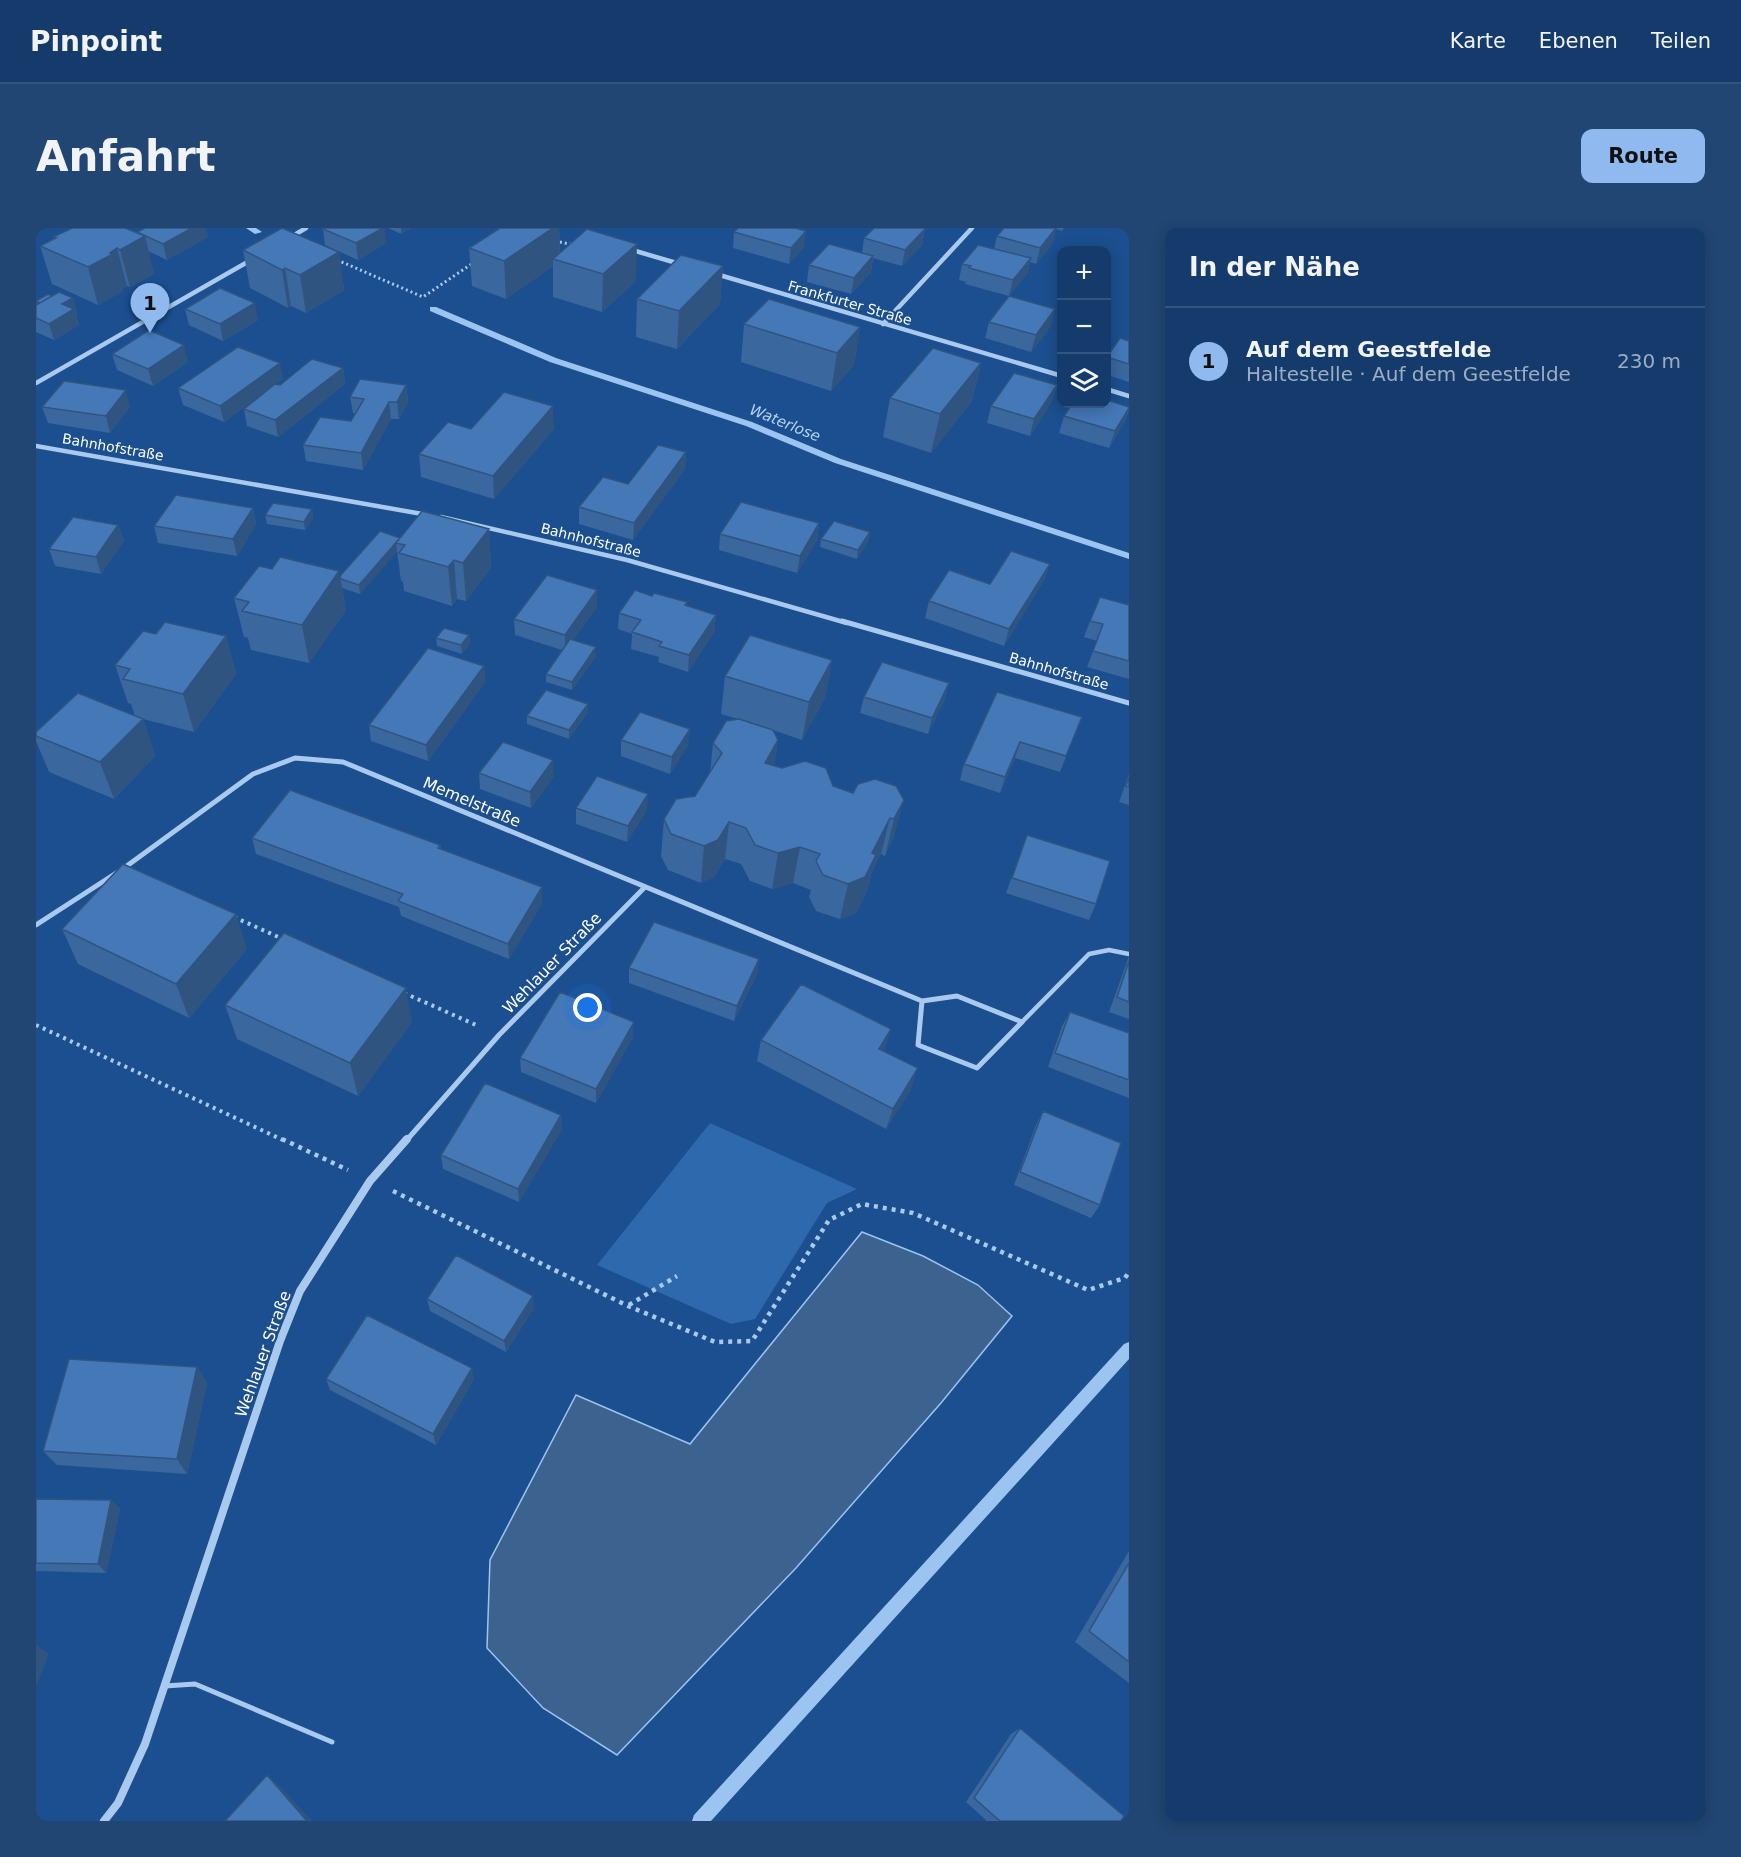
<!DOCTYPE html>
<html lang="de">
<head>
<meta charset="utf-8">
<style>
	:root { --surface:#143b6b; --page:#214673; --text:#f1f3f6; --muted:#9dadc1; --line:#33557e; --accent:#90b9f0 }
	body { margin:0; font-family:"DejaVu Sans",sans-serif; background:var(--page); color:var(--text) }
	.controls { position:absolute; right:18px; top:18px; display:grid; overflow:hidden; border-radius:12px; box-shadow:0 3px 15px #0003 }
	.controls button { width:54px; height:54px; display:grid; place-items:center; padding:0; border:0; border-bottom:2px solid var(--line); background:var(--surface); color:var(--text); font:30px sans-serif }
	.you { position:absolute; left:552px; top:780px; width:21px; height:21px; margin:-15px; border:4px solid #fff; border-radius:50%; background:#1a73e8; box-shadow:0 0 0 9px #1a73e833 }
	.badge { display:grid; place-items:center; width:39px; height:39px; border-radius:50%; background:var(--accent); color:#111; font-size:20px; font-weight:700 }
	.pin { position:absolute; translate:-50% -50px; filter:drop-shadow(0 2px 3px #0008) }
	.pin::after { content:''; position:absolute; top:32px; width:21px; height:18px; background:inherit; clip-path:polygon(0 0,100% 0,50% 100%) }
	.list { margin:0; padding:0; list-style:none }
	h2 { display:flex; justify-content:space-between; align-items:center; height:78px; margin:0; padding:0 24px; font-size:26px }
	h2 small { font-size:20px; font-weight:400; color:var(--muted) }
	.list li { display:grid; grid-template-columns:39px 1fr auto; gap:18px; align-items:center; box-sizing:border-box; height:108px; padding:0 24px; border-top:2px solid var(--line) }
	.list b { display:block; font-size:22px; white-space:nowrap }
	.list p { margin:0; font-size:20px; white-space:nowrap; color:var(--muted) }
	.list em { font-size:20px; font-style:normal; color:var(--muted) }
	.icon { flex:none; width:33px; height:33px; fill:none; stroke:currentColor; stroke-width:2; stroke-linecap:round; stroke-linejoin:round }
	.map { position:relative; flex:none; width:1093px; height:1593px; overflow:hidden; border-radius:12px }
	header { display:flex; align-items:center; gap:36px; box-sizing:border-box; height:84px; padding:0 30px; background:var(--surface); border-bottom:2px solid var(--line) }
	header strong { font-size:28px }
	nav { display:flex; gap:33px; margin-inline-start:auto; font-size:21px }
	.intro { display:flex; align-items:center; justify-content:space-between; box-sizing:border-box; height:144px; padding:0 36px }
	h1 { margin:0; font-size:42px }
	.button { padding:15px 27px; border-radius:12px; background:var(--accent); color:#111; font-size:21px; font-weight:700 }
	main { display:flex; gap:36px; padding:0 36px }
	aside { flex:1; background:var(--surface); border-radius:12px; box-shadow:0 3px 15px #0003 }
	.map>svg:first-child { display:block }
</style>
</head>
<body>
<header>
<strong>Pinpoint</strong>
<nav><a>Karte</a><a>Ebenen</a><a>Teilen</a></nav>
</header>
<div class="intro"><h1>Anfahrt</h1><a class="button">Route</a></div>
<main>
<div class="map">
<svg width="1093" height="1593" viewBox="0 0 1093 1593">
	<rect width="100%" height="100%" fill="#1b4f8f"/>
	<!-- green -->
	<path fill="#2e69ad" d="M674,895L821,961L791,975L719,1091L695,1096L561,1037Z"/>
	<!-- water -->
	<path fill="#3c6290" stroke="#9cc4f0" stroke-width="1.5" d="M826,1004L887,1028L942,1057L976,1088L905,1175L760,1340L581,1527L507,1480L451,1420L454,1332L540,1167L654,1216Z"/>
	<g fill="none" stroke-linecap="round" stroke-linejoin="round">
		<!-- stream -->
		<path fill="#9cc4f0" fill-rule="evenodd" d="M210,0H220L226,4L219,6Z
			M394,79H400L520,130L716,194L805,231L1093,325V331L799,235L710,198L514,134L394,83Z
			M1093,1114V1131L675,1593H656L658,1587L1088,1116Z"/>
		<!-- path-far2 -->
		<path stroke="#a9c9ee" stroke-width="3" stroke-dasharray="2 3" stroke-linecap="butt" d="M519,13L538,17
			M301,32L387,69L437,35"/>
		<!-- path-far1 -->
		<path stroke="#a9c9ee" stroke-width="4" stroke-dasharray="3 4.5" stroke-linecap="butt" d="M198,689L249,712
			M368,765L440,797
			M0,797L249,913"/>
		<!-- path -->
		<path stroke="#a9c9ee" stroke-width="4.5" stroke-dasharray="4 5" stroke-linecap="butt" d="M246,911L312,942
			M357,963L592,1078L679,1114L716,1113L793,992L826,976L877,985L1052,1062L1089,1050L1093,1044
			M593,1077L641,1048"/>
		<!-- lane-far1 -->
		<path stroke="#a9c9ee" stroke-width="4.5" d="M986,794L1053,726L1073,722L1093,726"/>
		<!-- lane -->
		<path stroke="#a9c9ee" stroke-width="5" d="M129,1458L159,1456L296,1514"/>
		<!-- street-far2 -->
		<path stroke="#a9c9ee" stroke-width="4.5" d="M255,9L270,0
			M596,22L644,36
			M680,46L1026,148
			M847,96L936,0
			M0,155L215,32
			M1070,161L1093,168
			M0,218L392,287
			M405,289L591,332L811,395"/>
		<!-- street-far1 -->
		<path stroke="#a9c9ee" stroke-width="5" d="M806,393L1093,475
			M0,697L88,640L217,546L259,530L307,534L886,773
			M921,768L986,794L941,840L882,817L886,773Z
			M370,913L463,807L608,660"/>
		<!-- street -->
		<path stroke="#a9c9ee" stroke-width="8" d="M68,1593L82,1575L109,1516L244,1113L264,1063L334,953L371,911"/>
	</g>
	<!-- wall -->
	<path fill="#3a679d" d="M352,0H375L365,6Z
		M464,0H523L524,25L600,53L566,84L517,69V38L470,71L436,58L433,20Z
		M702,0H763L762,1L768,19L753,36L697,20L698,4Z
		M968,0H1028L1026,3L1020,1L1016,16L1000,36L994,34L991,46L973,68L1015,98L995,124L949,110L953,94L973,68L929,56L930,54L923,52L926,36L958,21L961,8Z
		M287,1L350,15L322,32L289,17Z
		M889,1L886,17L866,38L837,30L835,44L815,66L771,54L773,37L826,25L828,10Z
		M101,4L172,9L131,32L112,23L118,46L94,59L91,58L86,61L87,63L62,77L16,56L4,18L18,11L17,9L101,5Z
		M207,22L303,24L308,62L270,85L255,78L252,80L214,60Z
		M687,38L684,76L641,121L600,109L601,71Z
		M16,68L37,70L41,86L40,87L43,97L18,112L0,104V77H1L0,72Z
		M149,81L222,92L187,113L153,97Z
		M708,96L824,99L818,137L795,163L705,134Z
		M1093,113V154L1071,147V129Z
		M76,126L152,134L117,158L81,142Z
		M945,135L936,173L895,225L847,209L854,170Z
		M307,140L309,156L242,209L211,198L208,181L230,163L188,194L147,177L142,160L247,151L240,156L244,157Z
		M370,157L372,174L363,191H355L327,242L270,233L267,217L315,193L319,186L317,185L314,169Z
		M1021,157L1016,173L994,208L951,195L955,178Z
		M6,179H94L74,205L12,195Z
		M1093,179V182L1088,195L1073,220L1023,205L1028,188Z
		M435,201H518L458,271L385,249L383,226Z
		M650,224L649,241L597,312L543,296V279L592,256Z
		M217,280L220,296L201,328L122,315L118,298Z
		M276,281L277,290L269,302L231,296L229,287Z
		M783,295L781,312L761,345L683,322L684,306Z
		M82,297L88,313L65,346L19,338L13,321Z
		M453,301L455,340L430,373L421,371L416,378L368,363L367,354L365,353L361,323L324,366L306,360L310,382L273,435L215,422L212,410L208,409L198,370L236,341L304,348L364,310Z
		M834,304L833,312L821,331L784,319L785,311Z
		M1014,336L1008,352L968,418L889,390L893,373L954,356Z
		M561,362V379L537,412L560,428L536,462L510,454V446L526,422L479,407L478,391Z
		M616,368L651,374V378L680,387L678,404L652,444L622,434L623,429L595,421L596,406L582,401L583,385Z
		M1093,377V451L1051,439L1061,413L1048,409L1054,393Z
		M120,406L190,408L200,446L158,504L107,491L119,528L78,571L13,544L0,513V504L99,488L95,476L92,475L79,437Z
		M433,407L434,416L426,426L401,418L400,410Z
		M796,432L789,470L766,512L725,498L742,512L738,538L817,565L860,558L858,609L849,628L845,626L836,643L831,663L820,685L804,691L780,683L773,669L775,662L757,655L736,661L714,653L705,636L689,631L678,649L665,655L632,642L625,628L628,591L659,568L674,545L677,515L702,491L685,486L689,448Z
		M448,438L449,454L392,533L335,513L333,497Z
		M913,455L909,471L892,506L824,485L828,469Z
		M552,476V484L533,511L491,496V488Z
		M1046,489L1024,544L979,530L964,565L924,552L928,536Z
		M585,512L652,517L634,546L585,528Z
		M443,545L518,548L495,580L444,561Z
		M1093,546V577L1083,574Z
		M540,580L611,582L591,614L540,596Z
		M991,607L1060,676L1053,692L970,665Z
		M216,610L404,617L405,621L506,659V675L473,731L365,688L363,679L220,626Z
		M26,701L211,721L153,790L42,736Z
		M1093,728V791L1073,784Z
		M723,731L721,746L698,793L593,755V740Z
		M189,777L376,794L322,868L201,811Z
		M1034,784L1093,805V870L1012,839L1026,798Z
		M597,809L560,875L485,844L484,830Z
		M725,812L849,822L848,823L875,861L850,901L721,833Z
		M1007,883L1064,977L1055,990L978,957L1000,897Z
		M525,887L526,901L483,974L407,941L405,927Z
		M391,1071L498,1080L470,1124L394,1083Z
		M161,1139L171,1155L151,1246L21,1237L7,1223Z
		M290,1151H438L400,1217L294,1162Z
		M0,1271L75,1272L84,1281L70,1345L0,1343Z
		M1093,1323V1455L1039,1414Z
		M984,1500L1085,1593H951L930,1574L975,1506Z"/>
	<!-- shaded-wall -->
	<path fill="#305480" d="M156,0H170L172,9L131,32L127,16Z
		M347,0H349L350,15L322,32L320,15Z
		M365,0H375L365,6Z
		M517,0H523L524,33L517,31V38L470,71L468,33Z
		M1020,0L1016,16L1000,36L1004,20Z
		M889,1L886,17L866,38L869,22Z
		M770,3L768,19L753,36L755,20Z
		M109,8L118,46L94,59L84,22Z
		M601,16L600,53L566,84L567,46Z
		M81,20L91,58L86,61L87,63L62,77L52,39Z
		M303,24L308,62L270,85L264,47Z
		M837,28L835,44L815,66L818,50Z
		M995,30L991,46L973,68L977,52Z
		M687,38L684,76L641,121L643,83Z
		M249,40L255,78L252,80L246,42Z
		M37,70L41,86L40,87L43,97L18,112L13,96L14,79Z
		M219,75L222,92L187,113L184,96Z
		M1019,81L1015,98L995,124L1000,107Z
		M824,99L818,137L795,163L801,125Z
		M148,117L152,134L117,158L112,141Z
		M244,135L247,151L188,194L184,178Z
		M945,135L936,173L895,225L904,186Z
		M307,140L309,156L242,209L239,192Z
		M370,157L372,174L363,191L361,174Z
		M1021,157L1016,173L994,208L998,191Z
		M90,162L94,179L74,205L70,188Z
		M353,174L355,191L327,242L325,225Z
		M517,178L518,201L458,271L457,248Z
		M1093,180L1088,195L1073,220L1079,203Z
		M650,224L649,241L597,312L598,295Z
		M217,280L220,296L201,328L197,311Z
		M276,281L277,290L269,302L268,294Z
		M783,295L781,312L761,345L764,328Z
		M82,297L88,313L65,346L60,329Z
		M453,301L455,340L430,373L427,335Z
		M834,304L833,312L821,331L822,322Z
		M360,315L361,323L324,366L323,357Z
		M418,332L421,371L416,378L412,339Z
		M1014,336L1008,352L968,418L973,401Z
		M303,343L310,382L273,435L266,397Z
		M561,362V379L529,423V407Z
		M680,387L678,404L652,444L653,427Z
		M433,407L434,416L426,426L425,417Z
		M190,408L200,446L158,504L147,466Z
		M560,419V428L536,462V454Z
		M796,432L789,470L766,512L773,474Z
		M448,438L449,454L392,533L390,517Z
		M913,455L909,471L892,506L896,490Z
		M552,476V484L533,511V502Z
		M107,491L119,528L78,571L64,534Z
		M654,501L652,517L634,546L636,529Z
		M742,512L737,549L729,535Z
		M984,514L979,530L964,565L969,549Z
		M517,532L518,548L495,580L494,564Z
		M612,566L611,582L591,614L592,598Z
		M868,572L858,609L849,628L858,591Z
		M854,590L845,626L836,643L831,663L820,685L804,691L812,656L836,625Z
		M693,594L689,631L678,649L665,655L668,618Z
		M764,619L757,655L736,661L742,625Z
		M506,659V675L473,731L472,716Z
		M200,686L211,721L153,790L140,756Z
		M723,731L721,746L698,793L701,778Z
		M370,760L376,794L322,868L314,835Z
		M598,794L597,809L560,875V861Z
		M855,801L849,822L836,841L843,821Z
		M882,840L875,861L850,901L857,881Z
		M525,887L526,901L483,974L482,961Z
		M497,1068L498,1080L470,1124L468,1113Z
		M161,1139L171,1155L151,1246L141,1231Z
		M436,1140L438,1151L400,1217L397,1206Z
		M75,1272L84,1281L70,1345L62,1336Z
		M0,1417L13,1426L0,1459Z
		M231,1547L245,1559L276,1593H271Z"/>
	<!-- building -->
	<path fill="#4478b7" stroke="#305480" stroke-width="1.5" d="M36,0H89L109,8L84,22L81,20L74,25L77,26L52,39L4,18L20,10L17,9Z
		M109,0H156L127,16L101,4Z
		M246,0L303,24L264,47L249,40L246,42L207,22Z
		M289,0H347L320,15L287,1Z
		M464,0H517L468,33L433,20Z
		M702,0H759L770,3L755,20L698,4Z
		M838,0H887L889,1L869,22L828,10Z
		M968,0H1020L1004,20L961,8Z
		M551,1L601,16L567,46L517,31Z
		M793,16L837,28L818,50L773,37Z
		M942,17L995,30L977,52L933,40L935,38L926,36Z
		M645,27L687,38L643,83L601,71Z
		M184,60L219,75L184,96L149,81Z
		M23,64L37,70L26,76L38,81L13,96L0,90V77Z
		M12,66L16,68L4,75L0,73Z
		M973,68L1019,81L1000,107L953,94Z
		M733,71L824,99L801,125L708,96Z
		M113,102L148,117L112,141L76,126Z
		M1084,110L1093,113V136L1071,129Z
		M202,119L244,135L184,178L142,160Z
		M897,120L945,135L904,186L854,170Z
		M276,131L307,140L239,192L208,181L239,156L244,157Z
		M978,145L1021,157L998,191L955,178Z
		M324,151L370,157L361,174H353L325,225L267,217L284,189L315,193L328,171L314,169Z
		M28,153L90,162L70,188L6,179Z
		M468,164L517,178L457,248L383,226L412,194L435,201Z
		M1071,172L1093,179V180L1079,203L1028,188L1036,176H1071Z
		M622,217L650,224L598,295L543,279L567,249L592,256Z
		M140,267L217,280L197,311L118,298Z
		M705,274L783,295L764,328L684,306Z
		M237,275L276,281L268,294L229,287Z
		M386,283L453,301L427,335L418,332L412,339L363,325L369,317L360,315Z
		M37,289L82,297L60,329L13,321Z
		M798,293L834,304L822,322L785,311Z
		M344,303L364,310L323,357L305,351L304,348Z
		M975,323L1014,336L973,401L893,373L913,342L954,356Z
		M244,329L303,343L266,397L206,383L213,374L198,370L223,338L236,341Z
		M511,347L561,362L529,407L478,391Z
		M599,362L616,368L618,365L651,374L649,377L680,387L653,427L623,418L626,414L596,404L605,392L583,385Z
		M1064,369L1093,377V433L1057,423L1067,396L1054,393Z
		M129,394L190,408L147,466L87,451L94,441L79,437L107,403L120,406Z
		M408,400L433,407L425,417L400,410Z
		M714,407L796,432L773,474L689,448Z
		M534,411L560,419L536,454L510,446Z
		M392,420L448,438L390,517L333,497Z
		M846,434L913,455L896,490L828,469Z
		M510,462L552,476L533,502L491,488Z
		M961,464L1046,489L1030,528L984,514L969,549L928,536Z
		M42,465L107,491L64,534L0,508V504Z
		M604,484L654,501L636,529L585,512Z
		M703,491L737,502L742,512L729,535L746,540L769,533L790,540L797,558L817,565L822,556L839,551L860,558L868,572L858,591L854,590L836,625L840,627L829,649L812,656L787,647L780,633L784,626L764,619L742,625L719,617L710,600L693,594L682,612L668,618L635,606L628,591L640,571L659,568L686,525L677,515L690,493Z
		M467,514L517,532L494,564L443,545Z
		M561,548L612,566L592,598L540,580Z
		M1093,549V559L1090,558Z
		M254,562L404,617L402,620L506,659L472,716L362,673L367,666L216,610Z
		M991,607L1074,633L1060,676L976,650Z
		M87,636L200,686L140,756L26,701Z
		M618,694L723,731L701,778L593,740Z
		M248,705L370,760L314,835L189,777Z
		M1093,733V774L1081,769Z
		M765,756L855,801L843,821L882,840L857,881L725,812Z
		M524,764L598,794L560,861L484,830Z
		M1034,784L1093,805V852L1019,825Z
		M449,855L525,887L482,961L405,927Z
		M1007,883L1085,915L1064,977L984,944Z
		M420,1027L497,1068L468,1113L391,1071Z
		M331,1087L436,1140L397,1206L290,1151Z
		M33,1131L161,1139L141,1231L7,1223Z
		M0,1271L75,1272L62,1336L0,1335Z
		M1093,1335V1434L1053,1403Z
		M984,1500L1088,1588L1085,1593H964L938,1570Z
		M231,1547L271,1593H189Z"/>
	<g text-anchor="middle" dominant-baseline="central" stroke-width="4.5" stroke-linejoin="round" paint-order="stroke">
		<!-- far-street labels -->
		<g font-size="14" fill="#fff" stroke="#1b4f8f">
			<text transform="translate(814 75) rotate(16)">Frankfurter Straße</text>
			<text transform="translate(77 219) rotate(10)">Bahnhofstraße</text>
			<text transform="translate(555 312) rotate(14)">Bahnhofstraße</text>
			<text transform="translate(1023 443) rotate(16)">Bahnhofstraße</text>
		</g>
		<!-- far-water labels -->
		<g font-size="15" font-style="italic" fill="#b5d3f5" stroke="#1b4f8f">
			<text transform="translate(749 195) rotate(22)">Waterlose</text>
		</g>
		<!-- street labels -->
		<g font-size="16" fill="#fff" stroke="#1b4f8f">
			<text transform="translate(436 574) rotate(23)">Memelstraße</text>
			<text transform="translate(516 735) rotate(-46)">Wehlauer Straße</text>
			<text transform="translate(227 1126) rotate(-70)">Wehlauer Straße</text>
		</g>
	</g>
</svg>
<div class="controls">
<button>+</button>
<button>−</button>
<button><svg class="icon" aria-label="layers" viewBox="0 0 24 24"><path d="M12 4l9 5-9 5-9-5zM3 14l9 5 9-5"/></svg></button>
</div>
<div class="you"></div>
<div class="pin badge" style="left:114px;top:105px">1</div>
</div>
<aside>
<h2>In der Nähe<small></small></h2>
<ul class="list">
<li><span class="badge">1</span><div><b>Auf dem Geestfelde</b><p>Haltestelle · Auf dem Geestfelde</p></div><em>230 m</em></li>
</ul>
</aside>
</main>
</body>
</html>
